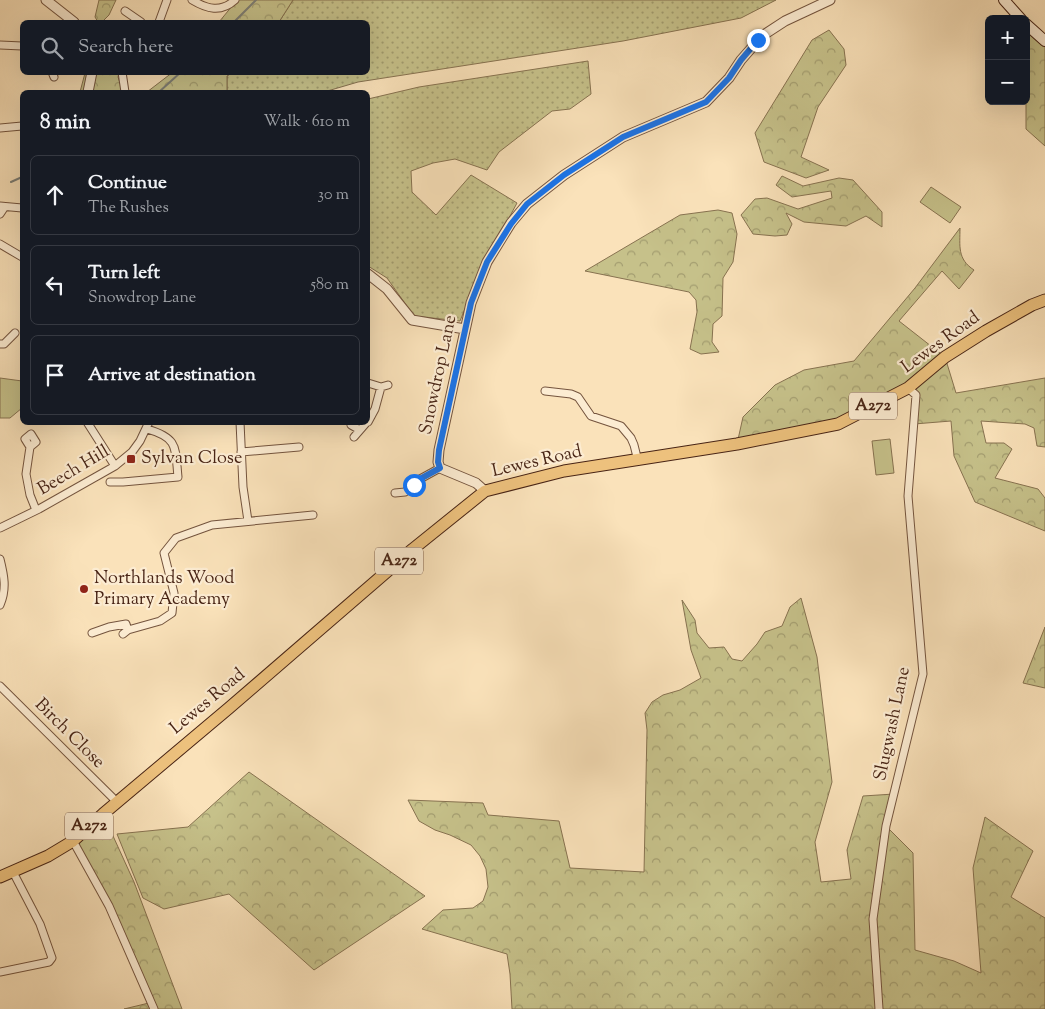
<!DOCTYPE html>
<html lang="en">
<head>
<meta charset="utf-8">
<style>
	:root { --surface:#171b24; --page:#20242c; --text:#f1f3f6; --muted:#9ea1a6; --line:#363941 }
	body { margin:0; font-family:"Sorts Mill Goudy",serif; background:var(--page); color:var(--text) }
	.controls { position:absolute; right:15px; top:15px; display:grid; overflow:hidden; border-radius:8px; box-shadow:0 5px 20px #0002 }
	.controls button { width:45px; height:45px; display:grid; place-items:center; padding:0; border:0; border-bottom:1px solid var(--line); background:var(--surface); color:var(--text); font:25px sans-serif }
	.stop { position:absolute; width:15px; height:15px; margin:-11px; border:4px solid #1a73e8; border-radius:50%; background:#fff }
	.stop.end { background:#1a73e8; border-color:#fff; box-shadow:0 1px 5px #0008 }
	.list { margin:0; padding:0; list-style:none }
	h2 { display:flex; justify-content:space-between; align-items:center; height:65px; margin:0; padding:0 20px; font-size:21px }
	h2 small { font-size:16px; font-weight:400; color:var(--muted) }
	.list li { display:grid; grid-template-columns:32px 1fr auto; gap:15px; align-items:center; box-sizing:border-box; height:80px; margin:0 10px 10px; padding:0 10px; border:1px solid var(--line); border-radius:8px }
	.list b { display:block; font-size:19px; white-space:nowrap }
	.list p { margin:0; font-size:16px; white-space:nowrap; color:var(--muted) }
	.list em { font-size:16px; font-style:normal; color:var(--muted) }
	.icon { flex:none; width:28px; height:28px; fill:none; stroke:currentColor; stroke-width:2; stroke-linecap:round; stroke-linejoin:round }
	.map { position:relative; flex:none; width:1045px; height:1009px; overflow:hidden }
	.search { position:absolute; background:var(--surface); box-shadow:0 5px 20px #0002; left:20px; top:20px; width:350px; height:55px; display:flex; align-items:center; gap:12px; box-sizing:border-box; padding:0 18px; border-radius:8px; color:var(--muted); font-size:19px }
	.panel { position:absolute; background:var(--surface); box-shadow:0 5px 20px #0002; left:20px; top:90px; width:350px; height:335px; border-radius:8px }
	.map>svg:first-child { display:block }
</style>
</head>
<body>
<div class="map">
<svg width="1045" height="1009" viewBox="0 0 1045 1009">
	<defs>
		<pattern id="grass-dots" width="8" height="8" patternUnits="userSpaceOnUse" patternTransform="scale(1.25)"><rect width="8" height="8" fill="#c6c18a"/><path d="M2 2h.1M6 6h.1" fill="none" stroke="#a39d70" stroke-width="1.8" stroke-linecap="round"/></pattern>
		<pattern id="forest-crowns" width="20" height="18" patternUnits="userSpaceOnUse" patternTransform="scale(1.25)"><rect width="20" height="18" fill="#c6c18a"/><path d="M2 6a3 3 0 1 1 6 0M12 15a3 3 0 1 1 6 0" fill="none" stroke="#a39d70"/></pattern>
	</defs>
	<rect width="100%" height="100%" fill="#fae2ba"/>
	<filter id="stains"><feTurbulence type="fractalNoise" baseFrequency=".004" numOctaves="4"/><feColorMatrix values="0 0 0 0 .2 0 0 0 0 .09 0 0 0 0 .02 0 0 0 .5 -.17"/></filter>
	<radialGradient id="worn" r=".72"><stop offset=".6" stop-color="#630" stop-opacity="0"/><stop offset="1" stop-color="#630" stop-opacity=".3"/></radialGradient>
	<!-- grass -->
	<path fill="url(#grass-dots)" stroke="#877250" d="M293,0H776L741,18L623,41L358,82L324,92H227V76L232,72H368V22H279Z
		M588,61L591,94L570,109L552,111L499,152L487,170L455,159L433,163L411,171L412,192L436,215L471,175L517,203L479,274L460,321L414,316L387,278L368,266V99L419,87Z"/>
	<!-- forest -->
	<path fill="url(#forest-crowns)" stroke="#877250" d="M99,0H116L109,15L102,22H98L95,17Z
		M237,0H293L279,22H219Z
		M1026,24L1045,41V146L1026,129Z
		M829,30L844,49L846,65L818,107L801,157L829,170L806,178L764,162L755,133L812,40Z
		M173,72H232V73L227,76V92H147Z
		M85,73H119L118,77L123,92H80Z
		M782,176L803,186L839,178L853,180L882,212V227L866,216L846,226L804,222L786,213L792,224L787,235L775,236L753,234L741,215L755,199L767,198L798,209L832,198L831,191L792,197L776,185Z
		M718,210L732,213L737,234L733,262L723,278L722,316L713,324L712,342L719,352L701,354L690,349L697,312L696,300L689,292L585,271L680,215Z
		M960,228C960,246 957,259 974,270L959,289L942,271L899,321L945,357L956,393L1045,378V447L1037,446L1034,428L1025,424L981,421L986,443H1004L1012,449L995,478L1038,489L1045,498V531L975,502L954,456L951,421L914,424L916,395L908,388L838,424L737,444L743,417L775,385L804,370L854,361L915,288Z
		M801,598L817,657L832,782L815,842L821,882L851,879L847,850L863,796L894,794L886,826L913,853L915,950L954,961L981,973L973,868L985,817L1033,851L1011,897L1045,918V1009H512L510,974L507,954L422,929L443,910L473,908L483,901L488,887L486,869L480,856L471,845L450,835L435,830L419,821L408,800L483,803L488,815L559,821L570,868L644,872L647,730L645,713L652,702L663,695L680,690L701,678L691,650L682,600L695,620L697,633L709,648L724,647L732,659L742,661L757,644L765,632L782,626L790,607Z
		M1045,627V688L1023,683Z
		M249,772L425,896L314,970L229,894L164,909L143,898L117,834L188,827Z
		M103,814L134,882L182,1009H124L153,1002L73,841Z"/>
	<!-- green -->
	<path fill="#c6c18a" stroke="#877250" d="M931,187L961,207L950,223L920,202Z
		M0,378L22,381V408L10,418H0Z
		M890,439L894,473L876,475L872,441Z"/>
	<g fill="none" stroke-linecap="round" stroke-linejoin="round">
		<!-- stream -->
		<path stroke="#7d7f77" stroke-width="2" d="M234,22L256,0
			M159,92L181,72
			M11,182L22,177"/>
		<defs>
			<path id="minor" d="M192,0C207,9 221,13 235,0
				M125,11L141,22
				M159,22L167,0
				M0,45L22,46
				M52,72L54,77
				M122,72L125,92
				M0,128L22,126
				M0,206L22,208
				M0,214L4,208
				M0,244L22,257
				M0,344H4L15,333
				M368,383L381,387L388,385
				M545,391L571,394L578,397L591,416L621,426L631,438L634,445L638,461
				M87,422L115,466
				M240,422L243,487L248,521
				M368,422L375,409L381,387
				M351,425L360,430
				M354,437L367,422
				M30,447L36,442L31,434L25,439L30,447L26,474L30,495L36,510
				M241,452L299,447
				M110,482H123L178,477C175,448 179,438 147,429
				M395,493L405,492L420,479L440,468
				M0,528L39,509L115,466L132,452L140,441L149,422
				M0,559C4,575 7,589 0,605
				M92,633L109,627L126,624L128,630
				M123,634L128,630L160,621L172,613L174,593L164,553L176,538L212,525L313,515
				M0,686L117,802
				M73,841L109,906L154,1009
				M0,972L49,962L52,958L40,924L13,872
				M879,1009L873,919L886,826L923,674L908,496L916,395L908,388"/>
			<path id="tertiary" d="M46,0L74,22
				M88,92L92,72
				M368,274L387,289L412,320L465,329
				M485,491L476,483L440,468L438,462L439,450L471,303L487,262L511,223L527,204L564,175L623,137L706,102L729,78L741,60L762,36L785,21L830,0"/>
			<path id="secondary" d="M1004,0L1021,19
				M1026,24L1045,41"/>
			<path id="trunk" d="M0,877L48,856L73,841L103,814L229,708L413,549L485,491L564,471L737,444L838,424L908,388L945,357L986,331L1032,305L1045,300"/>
		</defs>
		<!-- minor casing -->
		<use href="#minor" stroke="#74543e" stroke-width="9"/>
		<!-- tertiary casing -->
		<use href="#tertiary" stroke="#74543e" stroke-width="11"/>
		<!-- secondary casing -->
		<use href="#secondary" stroke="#482415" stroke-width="12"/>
		<!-- trunk casing -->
		<use href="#trunk" stroke="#482415" stroke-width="13"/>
		<!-- minor -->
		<use href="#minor" stroke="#fcecd2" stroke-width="7"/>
		<!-- tertiary -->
		<use href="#tertiary" stroke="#fcecd2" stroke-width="9"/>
		<!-- secondary -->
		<use href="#secondary" stroke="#fcecd2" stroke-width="10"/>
		<!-- trunk -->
		<use href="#trunk" stroke="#edc17d" stroke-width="11"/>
	</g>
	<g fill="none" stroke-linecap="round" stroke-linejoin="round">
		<!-- route -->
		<path stroke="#1a73e8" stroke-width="6" d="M414,485L420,479L440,468L438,462L439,450L471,303L487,262L511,224L527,204L564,175L623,137L706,102L729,78L741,60L758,40"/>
	</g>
	<!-- markers -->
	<g fill="#8f2418" stroke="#fcecd2" stroke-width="2">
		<rect x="126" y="454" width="10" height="10" rx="2.5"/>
		<circle cx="84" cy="589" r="5"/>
	</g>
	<g text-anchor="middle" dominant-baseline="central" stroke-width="4.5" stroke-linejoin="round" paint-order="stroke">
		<!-- shield labels -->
		<g fill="#fcecd2" stroke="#7e604e" stroke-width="1">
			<rect x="849" y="392.5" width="48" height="27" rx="4"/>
			<rect x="375" y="547.5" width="48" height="27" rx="4"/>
			<rect x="65" y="812.5" width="48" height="27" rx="4"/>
		</g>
		<g font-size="16" font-weight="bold" fill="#482415">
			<text x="873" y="406">A272</text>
			<text x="399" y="561">A272</text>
			<text x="89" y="826">A272</text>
		</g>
		<!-- street labels -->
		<g font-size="18" fill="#482415" stroke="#fcecd2">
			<text transform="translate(941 343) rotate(-36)">Lewes Road</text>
			<text transform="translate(439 375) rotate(-78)">Snowdrop Lane</text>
			<text transform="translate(537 462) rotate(-13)">Lewes Road</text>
			<text transform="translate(74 471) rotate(-31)">Beech Hill</text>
			<text transform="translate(208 702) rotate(-40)">Lewes Road</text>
			<text transform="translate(893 724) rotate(-78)">Slugwash Lane</text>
			<text transform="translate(69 734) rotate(45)">Birch Close</text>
		</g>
		<!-- poi labels -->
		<g font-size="18" fill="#482415" stroke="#fcecd2" text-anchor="start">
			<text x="141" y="459">Sylvan Close</text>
			<text x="94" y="579">Northlands Wood<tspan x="94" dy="21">Primary Academy</tspan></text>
		</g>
	</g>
	<rect width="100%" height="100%" filter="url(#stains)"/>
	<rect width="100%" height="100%" fill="url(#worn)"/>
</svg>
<div class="controls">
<button>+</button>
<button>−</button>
</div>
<div class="stop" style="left:414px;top:485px"></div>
<div class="stop end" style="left:758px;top:40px"></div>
<div class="search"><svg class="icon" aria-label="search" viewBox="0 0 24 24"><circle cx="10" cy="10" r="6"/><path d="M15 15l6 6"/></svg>Search here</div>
<section class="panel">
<h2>8 min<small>Walk · 610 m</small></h2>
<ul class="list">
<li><svg class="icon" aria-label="ahead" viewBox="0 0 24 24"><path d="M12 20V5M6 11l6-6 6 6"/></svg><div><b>Continue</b><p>The Rushes</p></div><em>30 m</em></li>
<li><svg class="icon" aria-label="left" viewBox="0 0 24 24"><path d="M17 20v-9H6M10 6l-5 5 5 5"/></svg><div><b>Turn left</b><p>Snowdrop Lane</p></div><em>580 m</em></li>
<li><svg class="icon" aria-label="arrive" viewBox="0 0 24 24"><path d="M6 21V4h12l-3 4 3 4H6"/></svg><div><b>Arrive at destination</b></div></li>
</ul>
</section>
</div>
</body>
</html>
